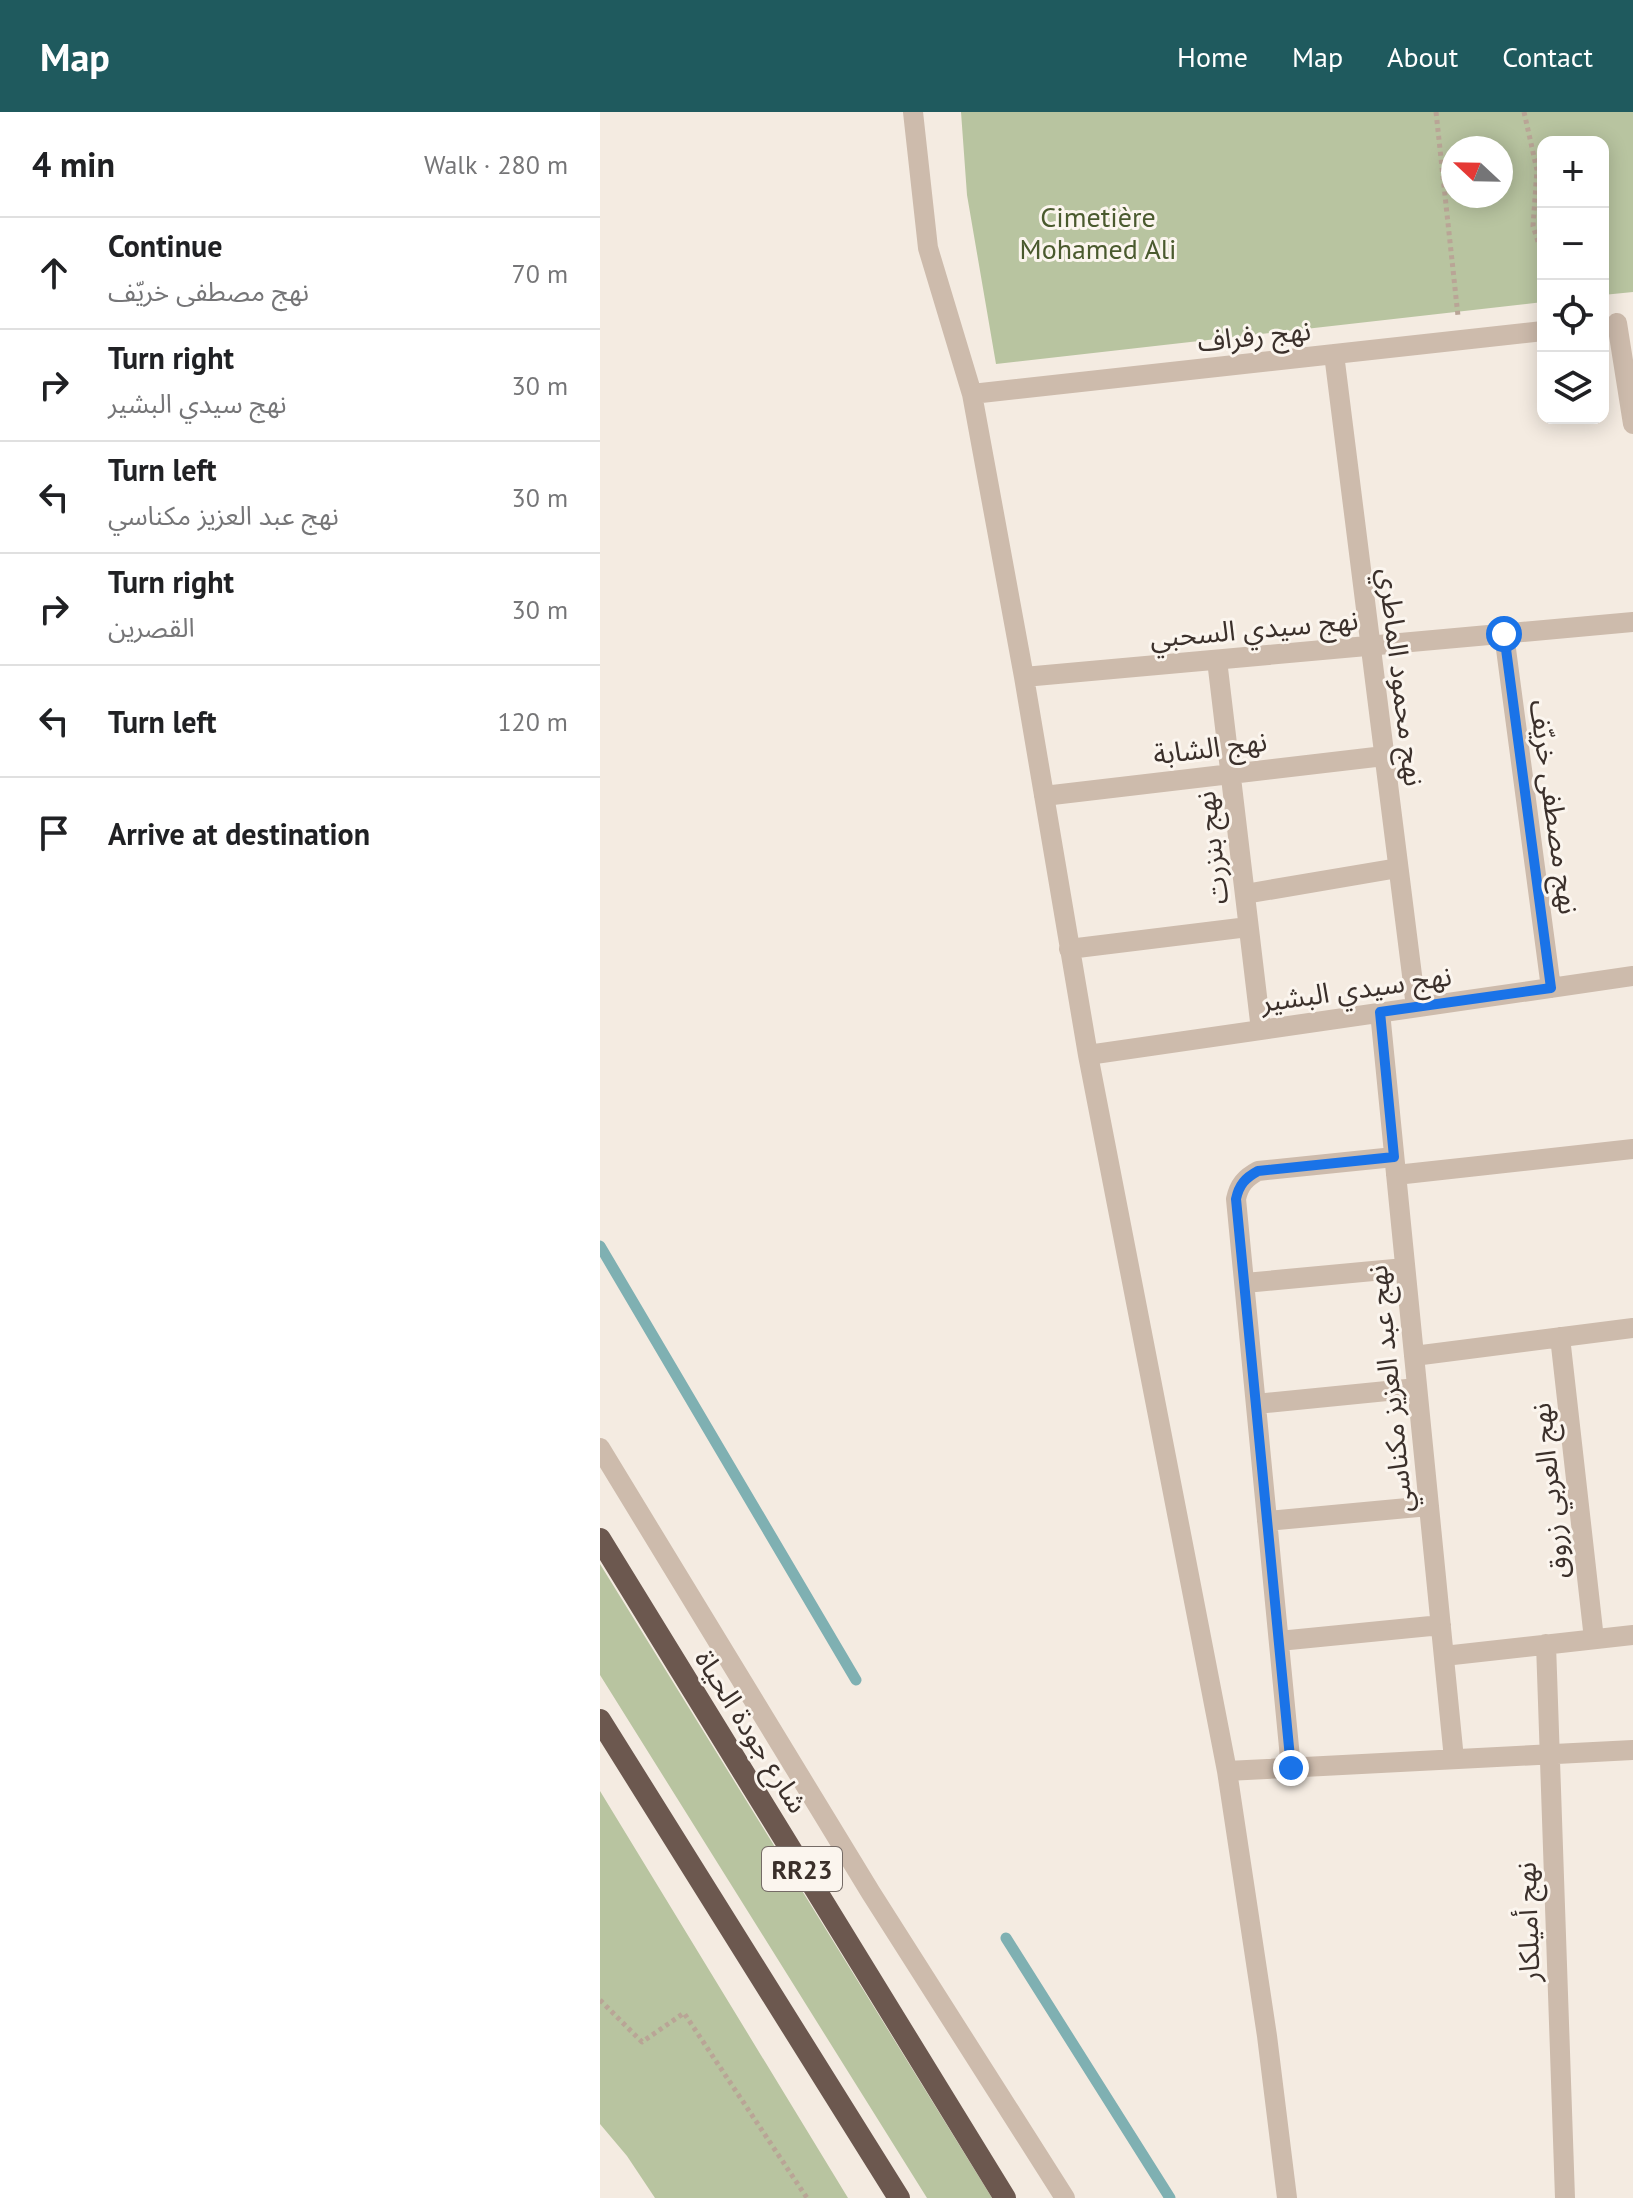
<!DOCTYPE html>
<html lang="en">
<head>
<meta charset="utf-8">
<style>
	:root { --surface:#fff; --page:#f2f2f2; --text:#202124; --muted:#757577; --line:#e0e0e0; --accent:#1f5a5e }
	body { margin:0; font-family:"PT Sans","Noto Sans Arabic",sans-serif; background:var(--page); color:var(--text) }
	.controls { position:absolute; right:24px; top:24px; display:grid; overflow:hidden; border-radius:16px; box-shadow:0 4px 20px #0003 }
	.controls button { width:72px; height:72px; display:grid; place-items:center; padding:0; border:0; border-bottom:2px solid var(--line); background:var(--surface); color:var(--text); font:40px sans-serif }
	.compass { position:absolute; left:841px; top:24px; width:72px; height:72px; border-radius:50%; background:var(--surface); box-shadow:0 4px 20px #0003; rotate:292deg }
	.stop { position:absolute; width:24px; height:24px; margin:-18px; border:6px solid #1a73e8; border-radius:50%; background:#fff }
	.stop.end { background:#1a73e8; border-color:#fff; box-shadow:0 2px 8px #0008 }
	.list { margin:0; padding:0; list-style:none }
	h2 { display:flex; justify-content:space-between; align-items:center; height:104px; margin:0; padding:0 32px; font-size:34px }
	h2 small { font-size:26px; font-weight:400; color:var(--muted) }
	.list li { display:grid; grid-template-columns:52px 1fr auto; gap:24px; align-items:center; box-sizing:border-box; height:112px; padding:0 32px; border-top:2px solid var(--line) }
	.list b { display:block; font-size:30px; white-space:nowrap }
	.list p { margin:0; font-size:26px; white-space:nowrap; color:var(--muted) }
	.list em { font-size:26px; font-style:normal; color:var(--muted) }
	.icon { flex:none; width:44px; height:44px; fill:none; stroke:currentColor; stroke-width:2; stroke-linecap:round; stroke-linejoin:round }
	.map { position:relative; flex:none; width:1033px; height:2086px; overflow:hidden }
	header { display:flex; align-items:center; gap:48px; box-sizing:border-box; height:112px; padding:0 40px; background:var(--accent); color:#fff }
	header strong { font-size:38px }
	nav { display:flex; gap:44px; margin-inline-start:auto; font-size:28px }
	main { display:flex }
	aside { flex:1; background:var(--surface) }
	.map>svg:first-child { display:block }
</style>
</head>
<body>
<header>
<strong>Map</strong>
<nav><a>Home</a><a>Map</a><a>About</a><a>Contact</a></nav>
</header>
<main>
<aside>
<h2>4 min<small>Walk · 280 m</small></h2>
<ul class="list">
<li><svg class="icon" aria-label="ahead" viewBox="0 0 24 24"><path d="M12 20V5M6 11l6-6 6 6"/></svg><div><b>Continue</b><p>نهج مصطفى خريّف</p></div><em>70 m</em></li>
<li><svg class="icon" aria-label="right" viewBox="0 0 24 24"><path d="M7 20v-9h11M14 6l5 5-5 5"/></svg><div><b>Turn right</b><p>نهج سيدي البشير</p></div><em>30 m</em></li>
<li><svg class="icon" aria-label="left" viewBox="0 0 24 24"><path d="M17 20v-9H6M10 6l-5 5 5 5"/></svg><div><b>Turn left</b><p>نهج عبد العزيز مكناسي</p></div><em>30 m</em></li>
<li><svg class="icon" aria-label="right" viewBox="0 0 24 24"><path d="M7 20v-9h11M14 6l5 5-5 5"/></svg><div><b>Turn right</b><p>القصرين</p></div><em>30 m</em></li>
<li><svg class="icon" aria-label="left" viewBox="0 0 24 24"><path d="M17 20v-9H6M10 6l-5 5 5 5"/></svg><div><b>Turn left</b></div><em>120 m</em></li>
<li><svg class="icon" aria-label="arrive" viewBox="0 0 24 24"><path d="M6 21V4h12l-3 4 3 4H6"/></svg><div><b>Arrive at destination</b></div></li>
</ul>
</aside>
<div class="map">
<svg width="1033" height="2086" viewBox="0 0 1033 2086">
	<rect width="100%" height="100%" fill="#f4ebe1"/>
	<!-- green -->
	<path fill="#b8c4a0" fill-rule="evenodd" d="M361,0H1033V180L1003,183V30H943V190L396,252L367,83ZM901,36V84H853V36Z
		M0,1452L392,2086H327L0,1563Z
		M0,1679L248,2086H55L27,2044L0,2012Z"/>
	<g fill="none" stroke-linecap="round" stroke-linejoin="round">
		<!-- stream -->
		<path stroke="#7fb0b2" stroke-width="11" d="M0,1134L256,1568
			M406,1826L570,2086"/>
		<!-- path -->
		<path stroke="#b9a596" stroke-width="5" stroke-dasharray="4 4" stroke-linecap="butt" d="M836,0L858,204
			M924,0L937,58L933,114L943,145
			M0,1888L42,1930L84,1901L207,2086"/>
		<!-- minor -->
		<path stroke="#cdbbac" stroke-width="20" d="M313,0L328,136L372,282L424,565L488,943L627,1659L667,1924L687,2086
			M1017,211L1033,312
			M734,242L816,895
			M372,282L943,219
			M904,522L951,876
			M617,548L661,918
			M424,565L1033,510
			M444,684L784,644
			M645,782L798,756
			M469,837L648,815
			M780,900L854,1647
			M488,943L1033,864
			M796,1063L1033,1037
			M645,1171L805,1156
			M960,1225L994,1527
			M814,1244L1033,1216
			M656,1292L817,1276
			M667,1409L829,1394
			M679,1529L841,1513
			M946,1532L965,2086
			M844,1544L1033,1523
			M691,1656L636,1087C639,1073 645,1066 658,1059L794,1045
			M627,1659L1033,1638"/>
		<!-- tertiary -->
		<path stroke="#cdbbac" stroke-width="20" d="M0,1336L271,1781L465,2086"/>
		<!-- trunk -->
		<path stroke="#6c584f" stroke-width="22" d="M0,1427L405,2086
			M0,1608L299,2086"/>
	</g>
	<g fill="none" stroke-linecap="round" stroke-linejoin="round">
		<!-- route -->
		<path stroke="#1a73e8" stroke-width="10" d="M691,1656L636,1087C639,1073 645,1066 658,1059L794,1045L780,900L951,876L904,522"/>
	</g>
	<g text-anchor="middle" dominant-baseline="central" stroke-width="6" stroke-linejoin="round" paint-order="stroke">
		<!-- shield labels -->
		<rect fill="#fbf5ee" stroke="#756b66" stroke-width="2" x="162" y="1735" width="80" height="44" rx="6"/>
		<g font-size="26" font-weight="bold" fill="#3b302b">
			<text x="202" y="1757">RR23</text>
		</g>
		<!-- park labels -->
		<g font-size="28" fill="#4a5a2e" stroke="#fbf5ee">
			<text x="498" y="104">Cimetière<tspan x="498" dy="32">Mohamed Ali</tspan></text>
		</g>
		<!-- street labels -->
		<g font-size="28" fill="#3b302b" stroke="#fbf5ee">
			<text transform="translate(654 223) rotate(-6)">نهج رفراف</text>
			<text transform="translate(654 516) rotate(-5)">نهج سيدي السحبي</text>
			<text transform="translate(802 565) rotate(83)">نهج محمود الماطري</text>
			<text transform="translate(610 635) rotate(-7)">نهج الشابة</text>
			<text transform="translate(955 695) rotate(82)">نهج مصطفى خريّف</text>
			<text transform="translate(611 736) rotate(-97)">نهج بنزرت</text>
			<text transform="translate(756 876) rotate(-8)">نهج سيدي البشير</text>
			<text transform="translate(789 1277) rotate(-96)">نهج عبد العزيز مكناسي</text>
			<text transform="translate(949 1379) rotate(-96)">نهج العربي زروق</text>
			<text transform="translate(152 1619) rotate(58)">شارع جودة الحياة</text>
			<text transform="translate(927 1810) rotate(-92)">نهج أميلكار</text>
		</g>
	</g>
</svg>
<div class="controls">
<button>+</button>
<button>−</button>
<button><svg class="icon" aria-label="locate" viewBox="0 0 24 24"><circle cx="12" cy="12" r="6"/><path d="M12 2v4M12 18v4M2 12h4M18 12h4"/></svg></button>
<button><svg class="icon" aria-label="layers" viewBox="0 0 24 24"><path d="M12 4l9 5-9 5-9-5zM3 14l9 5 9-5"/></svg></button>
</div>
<svg class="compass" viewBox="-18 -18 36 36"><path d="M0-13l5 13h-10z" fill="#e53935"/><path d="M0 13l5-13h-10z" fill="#757577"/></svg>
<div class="stop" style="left:904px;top:522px"></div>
<div class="stop end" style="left:691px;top:1656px"></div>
</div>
</main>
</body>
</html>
